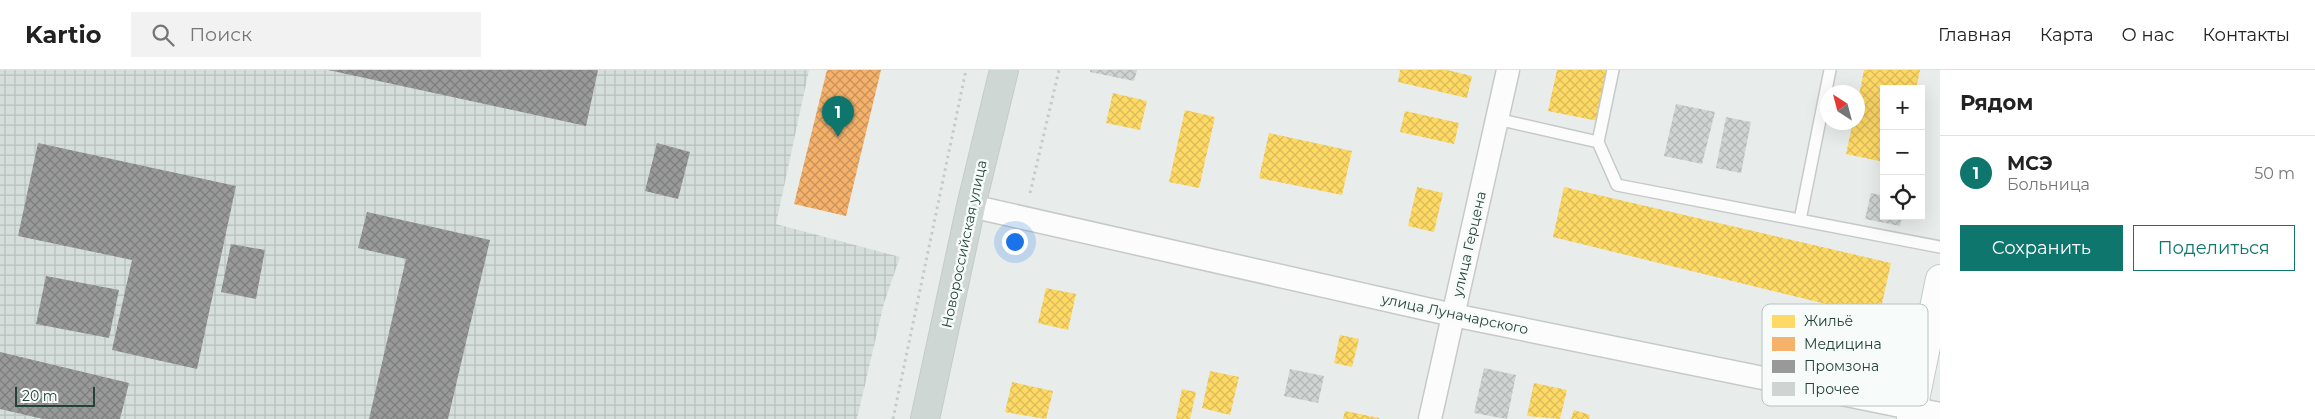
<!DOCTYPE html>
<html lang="ru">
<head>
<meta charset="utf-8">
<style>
	:root { --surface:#fff; --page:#f2f2f2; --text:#222; --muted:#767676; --line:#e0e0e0; --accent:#0f766e }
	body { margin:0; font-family:Montserrat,sans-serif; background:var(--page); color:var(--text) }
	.controls { position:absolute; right:15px; top:15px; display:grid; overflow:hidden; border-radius:0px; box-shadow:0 5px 20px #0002 }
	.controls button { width:45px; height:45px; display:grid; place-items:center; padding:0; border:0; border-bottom:1px solid var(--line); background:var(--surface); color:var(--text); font:25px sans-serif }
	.compass { position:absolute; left:1820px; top:15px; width:45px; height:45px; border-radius:50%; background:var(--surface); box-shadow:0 5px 20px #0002; rotate:324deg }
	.scale { position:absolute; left:15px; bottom:12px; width:80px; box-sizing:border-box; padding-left:5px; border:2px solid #24423a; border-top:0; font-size:14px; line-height:18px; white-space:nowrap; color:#24423a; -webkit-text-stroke:4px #f7fbf9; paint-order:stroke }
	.you { position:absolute; left:1014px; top:171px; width:18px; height:18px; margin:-12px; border:4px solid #fff; border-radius:50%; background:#1a73e8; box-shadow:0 0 0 8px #1a73e833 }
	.badge { display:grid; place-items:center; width:32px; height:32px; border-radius:50%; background:var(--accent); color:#fff; font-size:16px; font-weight:700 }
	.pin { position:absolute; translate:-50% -41px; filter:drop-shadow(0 1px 2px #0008) }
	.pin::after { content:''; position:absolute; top:26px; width:18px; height:15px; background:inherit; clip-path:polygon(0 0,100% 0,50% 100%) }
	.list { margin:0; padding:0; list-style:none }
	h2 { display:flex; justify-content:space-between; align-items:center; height:65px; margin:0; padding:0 20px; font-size:21px }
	h2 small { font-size:16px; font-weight:400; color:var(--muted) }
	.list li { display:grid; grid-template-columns:32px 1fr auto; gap:15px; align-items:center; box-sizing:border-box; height:75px; padding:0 20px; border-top:1px solid var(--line) }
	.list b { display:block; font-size:19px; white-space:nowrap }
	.list p { margin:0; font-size:16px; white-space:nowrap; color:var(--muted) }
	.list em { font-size:16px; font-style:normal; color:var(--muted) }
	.actions { display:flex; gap:10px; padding:15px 20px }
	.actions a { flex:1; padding:11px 0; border:1px solid var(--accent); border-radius:0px; text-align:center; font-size:18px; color:var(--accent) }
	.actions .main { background:var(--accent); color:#fff }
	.icon { flex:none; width:28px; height:28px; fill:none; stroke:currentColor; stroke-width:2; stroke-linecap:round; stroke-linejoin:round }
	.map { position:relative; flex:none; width:1940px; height:349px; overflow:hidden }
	header { display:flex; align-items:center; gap:30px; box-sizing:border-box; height:70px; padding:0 25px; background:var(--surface); border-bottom:1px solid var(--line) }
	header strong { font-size:24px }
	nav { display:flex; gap:28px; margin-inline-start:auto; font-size:18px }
	.search { width:350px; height:45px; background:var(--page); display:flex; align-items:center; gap:12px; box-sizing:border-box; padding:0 18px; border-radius:0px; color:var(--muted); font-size:19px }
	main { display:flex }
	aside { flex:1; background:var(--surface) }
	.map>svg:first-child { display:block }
</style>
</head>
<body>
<header>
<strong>Kartio</strong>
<div class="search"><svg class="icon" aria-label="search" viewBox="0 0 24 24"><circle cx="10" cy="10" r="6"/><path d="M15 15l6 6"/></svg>Поиск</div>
<nav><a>Главная</a><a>Карта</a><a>О нас</a><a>Контакты</a></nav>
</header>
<main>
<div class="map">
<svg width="1940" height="349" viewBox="0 0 1940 349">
	<defs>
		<pattern id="industrial-grid" width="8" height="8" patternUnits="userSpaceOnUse" patternTransform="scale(1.25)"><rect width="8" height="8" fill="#d6dedb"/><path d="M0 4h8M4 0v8" fill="none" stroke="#b8c0bd"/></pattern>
		<pattern id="homes-cross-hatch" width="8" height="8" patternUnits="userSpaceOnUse" patternTransform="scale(1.25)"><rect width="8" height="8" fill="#ffd966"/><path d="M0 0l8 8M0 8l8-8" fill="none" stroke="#dabb59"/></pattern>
		<pattern id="health-cross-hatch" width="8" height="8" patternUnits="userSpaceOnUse" patternTransform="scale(1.25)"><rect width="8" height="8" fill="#f6b26b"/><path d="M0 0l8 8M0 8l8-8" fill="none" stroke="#c79259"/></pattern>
		<pattern id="industry-cross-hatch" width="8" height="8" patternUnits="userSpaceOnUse" patternTransform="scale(1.25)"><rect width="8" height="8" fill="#999"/><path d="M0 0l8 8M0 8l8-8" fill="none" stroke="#7d7e7e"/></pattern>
		<pattern id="building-cross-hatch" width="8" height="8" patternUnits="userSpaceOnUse" patternTransform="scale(1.25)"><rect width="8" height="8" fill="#cfd4d2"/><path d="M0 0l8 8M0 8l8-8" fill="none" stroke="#b2b7b5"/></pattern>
	</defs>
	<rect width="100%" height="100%" fill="#e8edeb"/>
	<!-- industrial -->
	<path fill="url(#industrial-grid)" d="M0,0H809L776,154L900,187L884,233L857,349H0Z"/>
	<!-- homes -->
	<path fill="url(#homes-cross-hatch)" d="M1400,0H1447L1472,6L1467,28L1398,12Z
		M1557,0H1609L1598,51L1548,41Z
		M1864,0H1920L1916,19H1884V92L1846,84L1853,52H1858V31Z
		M1113,23L1147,31L1140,60L1106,53Z
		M1185,40L1215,47L1199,118L1169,112Z
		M1405,41L1459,53L1454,74L1400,62Z
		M1269,63L1352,81L1342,125L1259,108Z
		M1417,117L1443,123L1434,162L1408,156Z
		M1564,117L1891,193L1879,247L1553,167Z
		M1046,218L1076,224L1068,260L1038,253Z
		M1340,265L1359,269L1352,297L1334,293Z
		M1210,301L1239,307L1230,345L1202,338Z
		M1012,312L1053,321L1046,349L1005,342Z
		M1534,313L1567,320L1560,349L1527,346Z
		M1182,319L1196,322L1190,349H1176Z
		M1574,340L1590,345L1589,349H1571Z
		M1345,341L1379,348V349H1343Z"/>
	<!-- health -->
	<path fill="url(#health-cross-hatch)" d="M827,0H881L846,146L794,134Z"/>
	<!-- industry -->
	<path fill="url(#industry-cross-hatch)" d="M328,0H598L586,56Z
		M38,73L236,116L197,299L112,280L132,190L18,166Z
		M657,73L690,82L678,129L645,121Z
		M367,142L490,170L448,349H369L406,189L358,178Z
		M231,174L265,180L256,229L221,222Z
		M46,206L119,220L109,268L36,254Z
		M0,282L129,313L120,349H43L0,339Z"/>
	<!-- building -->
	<path fill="url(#building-cross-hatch)" d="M1090,0H1137L1134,11L1090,2Z
		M1676,34L1715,42L1702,94L1664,86Z
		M1726,47L1751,52L1741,103L1716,98Z
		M1871,123L1884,126V146H1902L1900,156L1865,149Z
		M1484,298L1516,305L1507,349L1474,343Z
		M1290,299L1324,306L1318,333L1284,326Z"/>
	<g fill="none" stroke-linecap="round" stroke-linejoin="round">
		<defs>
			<path id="lane" d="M1613,0L1598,72L1617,115L1940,177
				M1497,49L1598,72
				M1800,150L1830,0"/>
			<path id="street" d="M971,136L1453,245L1940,344
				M1430,349L1508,0"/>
			<path id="secondary" d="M1911,349L1940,209"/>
			<path id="primary" d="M925,349L971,136L1004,0"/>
		</defs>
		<!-- lane casing -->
		<use href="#lane" stroke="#c5cac8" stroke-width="14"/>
		<!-- street casing -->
		<use href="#street" stroke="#c5cac8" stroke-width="25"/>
		<!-- secondary casing -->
		<use href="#secondary" stroke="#c3cbc8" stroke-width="30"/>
		<!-- primary casing -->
		<use href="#primary" stroke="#c3ccc9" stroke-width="30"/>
		<!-- path -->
		<path stroke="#c3ccca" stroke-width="3" stroke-dasharray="2.5 4" stroke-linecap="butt" d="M1030,123L1059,0
			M893,349L966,0"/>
		<!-- lane -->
		<use href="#lane" stroke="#fcfcfc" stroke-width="11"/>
		<!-- street -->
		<use href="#street" stroke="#fcfcfc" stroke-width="22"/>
		<!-- secondary -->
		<use href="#secondary" stroke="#fcfcfc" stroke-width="28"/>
		<!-- primary -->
		<use href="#primary" stroke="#cfd7d5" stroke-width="28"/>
	</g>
	<g text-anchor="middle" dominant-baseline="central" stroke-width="5" stroke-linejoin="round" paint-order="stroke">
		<!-- street labels -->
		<g font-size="14" fill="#24423a" stroke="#f7fbf9">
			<text transform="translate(964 174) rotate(-78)">Новороссийская улица</text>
			<text transform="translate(1469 174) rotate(-77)">улица Герцена</text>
			<text transform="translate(1455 244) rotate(12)">улица Луначарского</text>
		</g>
	</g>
	<!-- legend -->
	<rect x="1762" y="234" width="166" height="102" rx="8" fill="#f7fbf9" stroke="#b8c4c0" stroke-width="1"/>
	<rect x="1772" y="245" width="23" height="13" fill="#ffd966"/>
	<rect x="1772" y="267" width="23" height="14" fill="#f6b26b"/>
	<rect x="1772" y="290" width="23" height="13" fill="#999"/>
	<rect x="1772" y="312" width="23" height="14" fill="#cfd4d2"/>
	<g font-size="14" fill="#24423a">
		<text x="1804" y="256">Жильё</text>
		<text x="1804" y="279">Медицина</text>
		<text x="1804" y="301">Промзона</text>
		<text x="1804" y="324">Прочее</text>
	</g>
</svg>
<div class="controls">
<button>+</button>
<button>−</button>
<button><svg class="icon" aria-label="locate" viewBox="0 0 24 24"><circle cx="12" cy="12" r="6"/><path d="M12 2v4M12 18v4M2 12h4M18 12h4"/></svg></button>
</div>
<svg class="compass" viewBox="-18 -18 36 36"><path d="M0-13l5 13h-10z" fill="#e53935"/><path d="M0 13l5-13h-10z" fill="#767676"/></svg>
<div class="scale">20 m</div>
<div class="you"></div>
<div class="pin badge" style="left:838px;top:67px">1</div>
</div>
<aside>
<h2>Рядом<small></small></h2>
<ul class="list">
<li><span class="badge">1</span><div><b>МСЭ</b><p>Больница</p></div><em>50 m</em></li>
</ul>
<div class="actions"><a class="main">Сохранить</a><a>Поделиться</a></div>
</aside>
</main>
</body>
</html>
